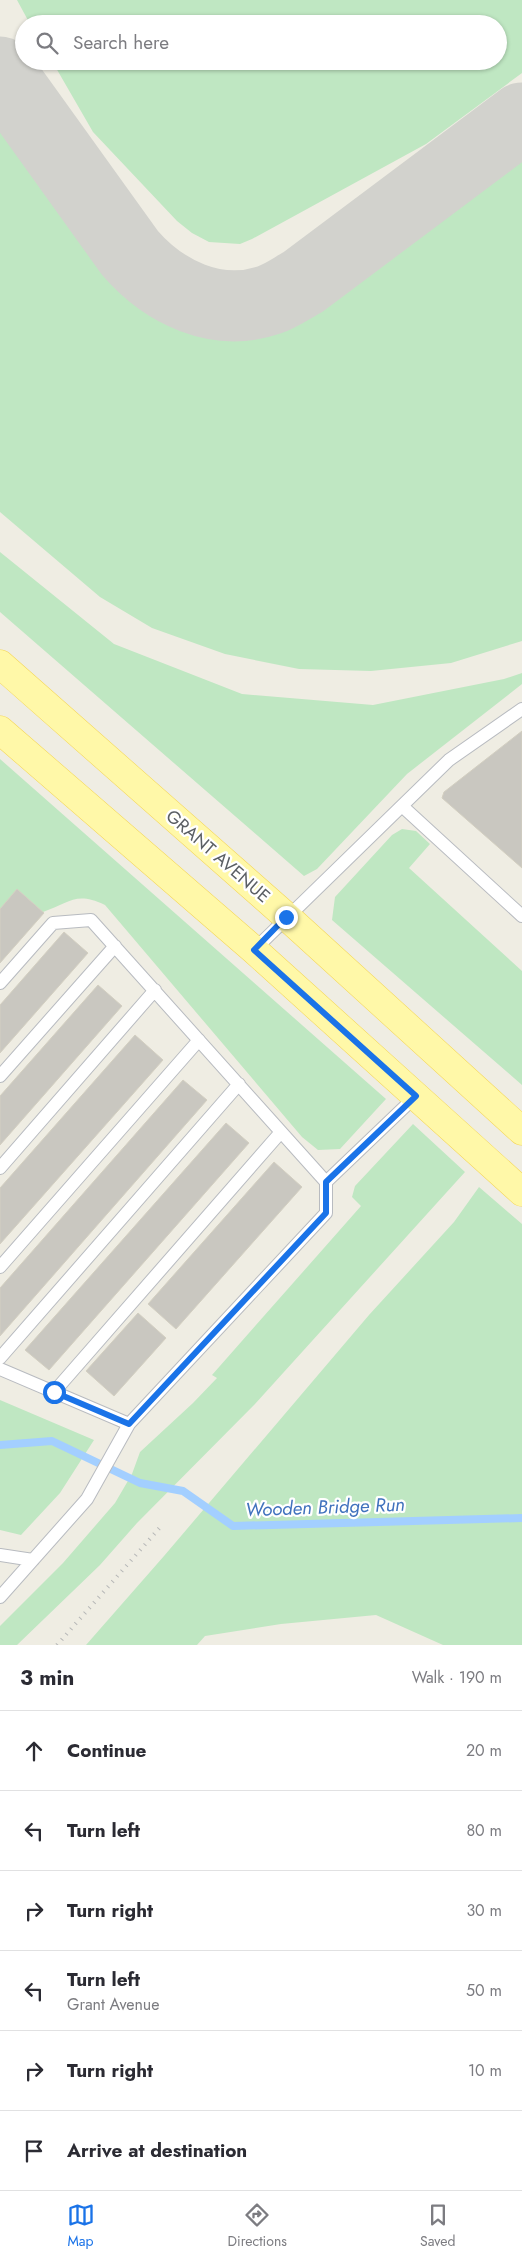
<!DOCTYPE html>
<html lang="en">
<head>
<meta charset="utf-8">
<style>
	:root { --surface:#fff; --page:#f2f2f3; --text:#2b2b33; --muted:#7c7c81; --line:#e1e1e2; --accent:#1a73e8 }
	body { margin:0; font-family:Jost,sans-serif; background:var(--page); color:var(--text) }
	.stop { position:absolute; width:15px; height:15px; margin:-11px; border:4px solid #1a73e8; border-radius:50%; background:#fff }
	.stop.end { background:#1a73e8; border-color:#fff; box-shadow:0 1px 5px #0008 }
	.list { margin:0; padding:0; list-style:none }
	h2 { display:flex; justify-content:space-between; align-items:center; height:65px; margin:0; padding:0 20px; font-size:21px }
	h2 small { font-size:16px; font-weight:400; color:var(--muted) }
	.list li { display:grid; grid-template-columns:32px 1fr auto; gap:15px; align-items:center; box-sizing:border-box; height:80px; padding:0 20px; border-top:1px solid var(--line) }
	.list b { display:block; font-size:19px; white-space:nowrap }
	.list p { margin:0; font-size:16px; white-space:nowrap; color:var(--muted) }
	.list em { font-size:16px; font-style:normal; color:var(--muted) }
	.icon { flex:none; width:28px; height:28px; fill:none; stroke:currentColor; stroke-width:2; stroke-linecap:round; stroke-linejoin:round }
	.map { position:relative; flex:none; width:522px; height:1645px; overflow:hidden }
	.search { position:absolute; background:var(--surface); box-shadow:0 1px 4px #0004; left:15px; right:15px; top:15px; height:55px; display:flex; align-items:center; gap:12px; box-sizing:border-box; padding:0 18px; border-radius:28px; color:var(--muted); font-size:19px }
	.sheet { height:545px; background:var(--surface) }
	nav { display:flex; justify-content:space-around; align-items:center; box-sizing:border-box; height:70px; border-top:1px solid var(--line); background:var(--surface); font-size:14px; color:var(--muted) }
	nav a { display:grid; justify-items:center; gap:2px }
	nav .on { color:var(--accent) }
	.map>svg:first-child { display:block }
</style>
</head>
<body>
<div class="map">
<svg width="522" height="1645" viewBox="0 0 522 1645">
	<rect width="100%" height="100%" fill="#efede3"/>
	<!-- green -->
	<path fill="#bfe7c2" d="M17,0H522V73L426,144L252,239L240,244L209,242L192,233L177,221L93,132L52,61H498V24H30Z
		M0,122L104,267L137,300L167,316L207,328L244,330L285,320L320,301L522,150V641L451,663L371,671L299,669L225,654L152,628L100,597L0,512Z
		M0,552L114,644L242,694L373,705L504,679L522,673V684L407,774L317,869L304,876L0,612Z
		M0,759L386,1099L340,1149L318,1150L302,1137L105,905C75,891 70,903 43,912L17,889L0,909Z
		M402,829L416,831L430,844L409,868L522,971V1085L332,920L335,897L392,835Z
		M413,1124L465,1172L255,1404L137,1523L100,1565L17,1645H0V1626L63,1563L115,1503L132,1474L140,1452L193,1403L217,1378L212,1375L361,1206L352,1197L355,1186Z
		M479,1187L522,1224V1645H443L376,1615L281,1624L205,1636L197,1645H86L164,1556L369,1315L454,1222Z
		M0,1400L94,1440L60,1493L21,1535L0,1530Z"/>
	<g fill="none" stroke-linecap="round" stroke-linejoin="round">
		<!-- stream -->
		<path stroke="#a3cfff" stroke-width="8" d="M0,1445L52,1441L140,1483L183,1491L233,1526L522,1518"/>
		<!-- taxiway -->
		<path stroke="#d2d2cd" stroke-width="71" d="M0,72L130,253C164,292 216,318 269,300C281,296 292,288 303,282L522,118"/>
	</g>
	<!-- building -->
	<path fill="#c9c7c0" stroke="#d3cfc1" d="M522,731V868L442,798L444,792Z
		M17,889L44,913L0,963V909Z
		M64,932L88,953L0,1053V1005Z
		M98,985L122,1006L0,1145V1096Z
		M135,1035L163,1060L0,1244V1188Z
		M183,1080L207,1100L0,1336V1288Z
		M226,1123L249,1143L49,1370L25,1350Z
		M274,1162L302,1187L176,1329L148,1304Z
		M138,1313L166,1338L114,1396L86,1371Z"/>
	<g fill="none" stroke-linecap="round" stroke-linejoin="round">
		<defs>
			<path id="service" d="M402,806L522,916
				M254,950L449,760L522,709
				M0,983L53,923L91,920L326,1182V1213L129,1424L0,1369
				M0,1076L115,946
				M0,1168L155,990
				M326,1182L416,1096
				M0,1267L199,1040
				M0,1358L239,1084
				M54,1392L281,1132
				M0,1555L33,1560
				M0,1597L87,1499L129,1424"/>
			<path id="primary" d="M0,664L287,917L522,1131
				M0,730L254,950L522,1192"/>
		</defs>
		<!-- service casing -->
		<use href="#service" stroke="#b8bbc0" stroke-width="14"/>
		<!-- primary casing -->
		<use href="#primary" stroke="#f5d656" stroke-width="29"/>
		<!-- service -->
		<use href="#service" stroke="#fff" stroke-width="12"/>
		<!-- primary -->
		<use href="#primary" stroke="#fff8a8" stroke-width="28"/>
		<!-- rail -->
		<path stroke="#b6b7b7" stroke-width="4" stroke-dasharray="1 6" stroke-linecap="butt" d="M57,1645L163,1524"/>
	</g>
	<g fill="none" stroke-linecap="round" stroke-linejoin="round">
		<!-- route -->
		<path stroke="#1a73e8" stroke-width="6" d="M54,1392L129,1424L326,1213V1182L416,1096L254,950L286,917"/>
	</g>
	<g text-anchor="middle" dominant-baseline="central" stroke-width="4.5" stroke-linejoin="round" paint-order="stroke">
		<!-- street labels -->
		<g font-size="18" fill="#5b5f64" stroke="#fff">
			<text transform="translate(218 856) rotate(41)">GRANT AVENUE</text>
		</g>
		<!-- water labels -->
		<g font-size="19" font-style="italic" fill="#4072bd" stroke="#fff">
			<text transform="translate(325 1507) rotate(-2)">Wooden Bridge Run</text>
		</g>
	</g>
</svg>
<div class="stop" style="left:54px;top:1392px"></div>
<div class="stop end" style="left:286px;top:917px"></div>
<div class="search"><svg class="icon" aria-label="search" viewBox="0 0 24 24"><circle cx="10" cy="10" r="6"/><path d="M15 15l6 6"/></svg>Search here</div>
</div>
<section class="sheet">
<h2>3 min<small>Walk · 190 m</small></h2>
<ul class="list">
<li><svg class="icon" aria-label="ahead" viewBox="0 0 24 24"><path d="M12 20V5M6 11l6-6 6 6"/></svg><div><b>Continue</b></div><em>20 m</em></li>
<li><svg class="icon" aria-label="left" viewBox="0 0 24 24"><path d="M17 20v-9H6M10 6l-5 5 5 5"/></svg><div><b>Turn left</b></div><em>80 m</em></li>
<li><svg class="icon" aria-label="right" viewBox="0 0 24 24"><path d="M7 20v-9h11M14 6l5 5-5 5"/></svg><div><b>Turn right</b></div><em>30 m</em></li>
<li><svg class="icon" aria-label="left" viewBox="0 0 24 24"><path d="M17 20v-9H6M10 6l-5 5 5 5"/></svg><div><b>Turn left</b><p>Grant Avenue</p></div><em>50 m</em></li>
<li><svg class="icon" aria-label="right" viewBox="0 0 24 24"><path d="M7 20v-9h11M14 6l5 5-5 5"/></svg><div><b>Turn right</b></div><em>10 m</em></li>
<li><svg class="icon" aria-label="arrive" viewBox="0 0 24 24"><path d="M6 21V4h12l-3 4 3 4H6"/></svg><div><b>Arrive at destination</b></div></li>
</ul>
</section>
<nav>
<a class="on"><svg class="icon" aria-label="map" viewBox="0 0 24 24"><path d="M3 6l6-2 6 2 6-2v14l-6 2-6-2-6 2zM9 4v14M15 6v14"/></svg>Map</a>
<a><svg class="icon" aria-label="directions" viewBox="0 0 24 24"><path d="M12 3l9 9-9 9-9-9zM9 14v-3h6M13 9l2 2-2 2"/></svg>Directions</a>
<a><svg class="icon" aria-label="saved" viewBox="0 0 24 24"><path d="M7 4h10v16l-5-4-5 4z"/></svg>Saved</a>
</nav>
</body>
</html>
